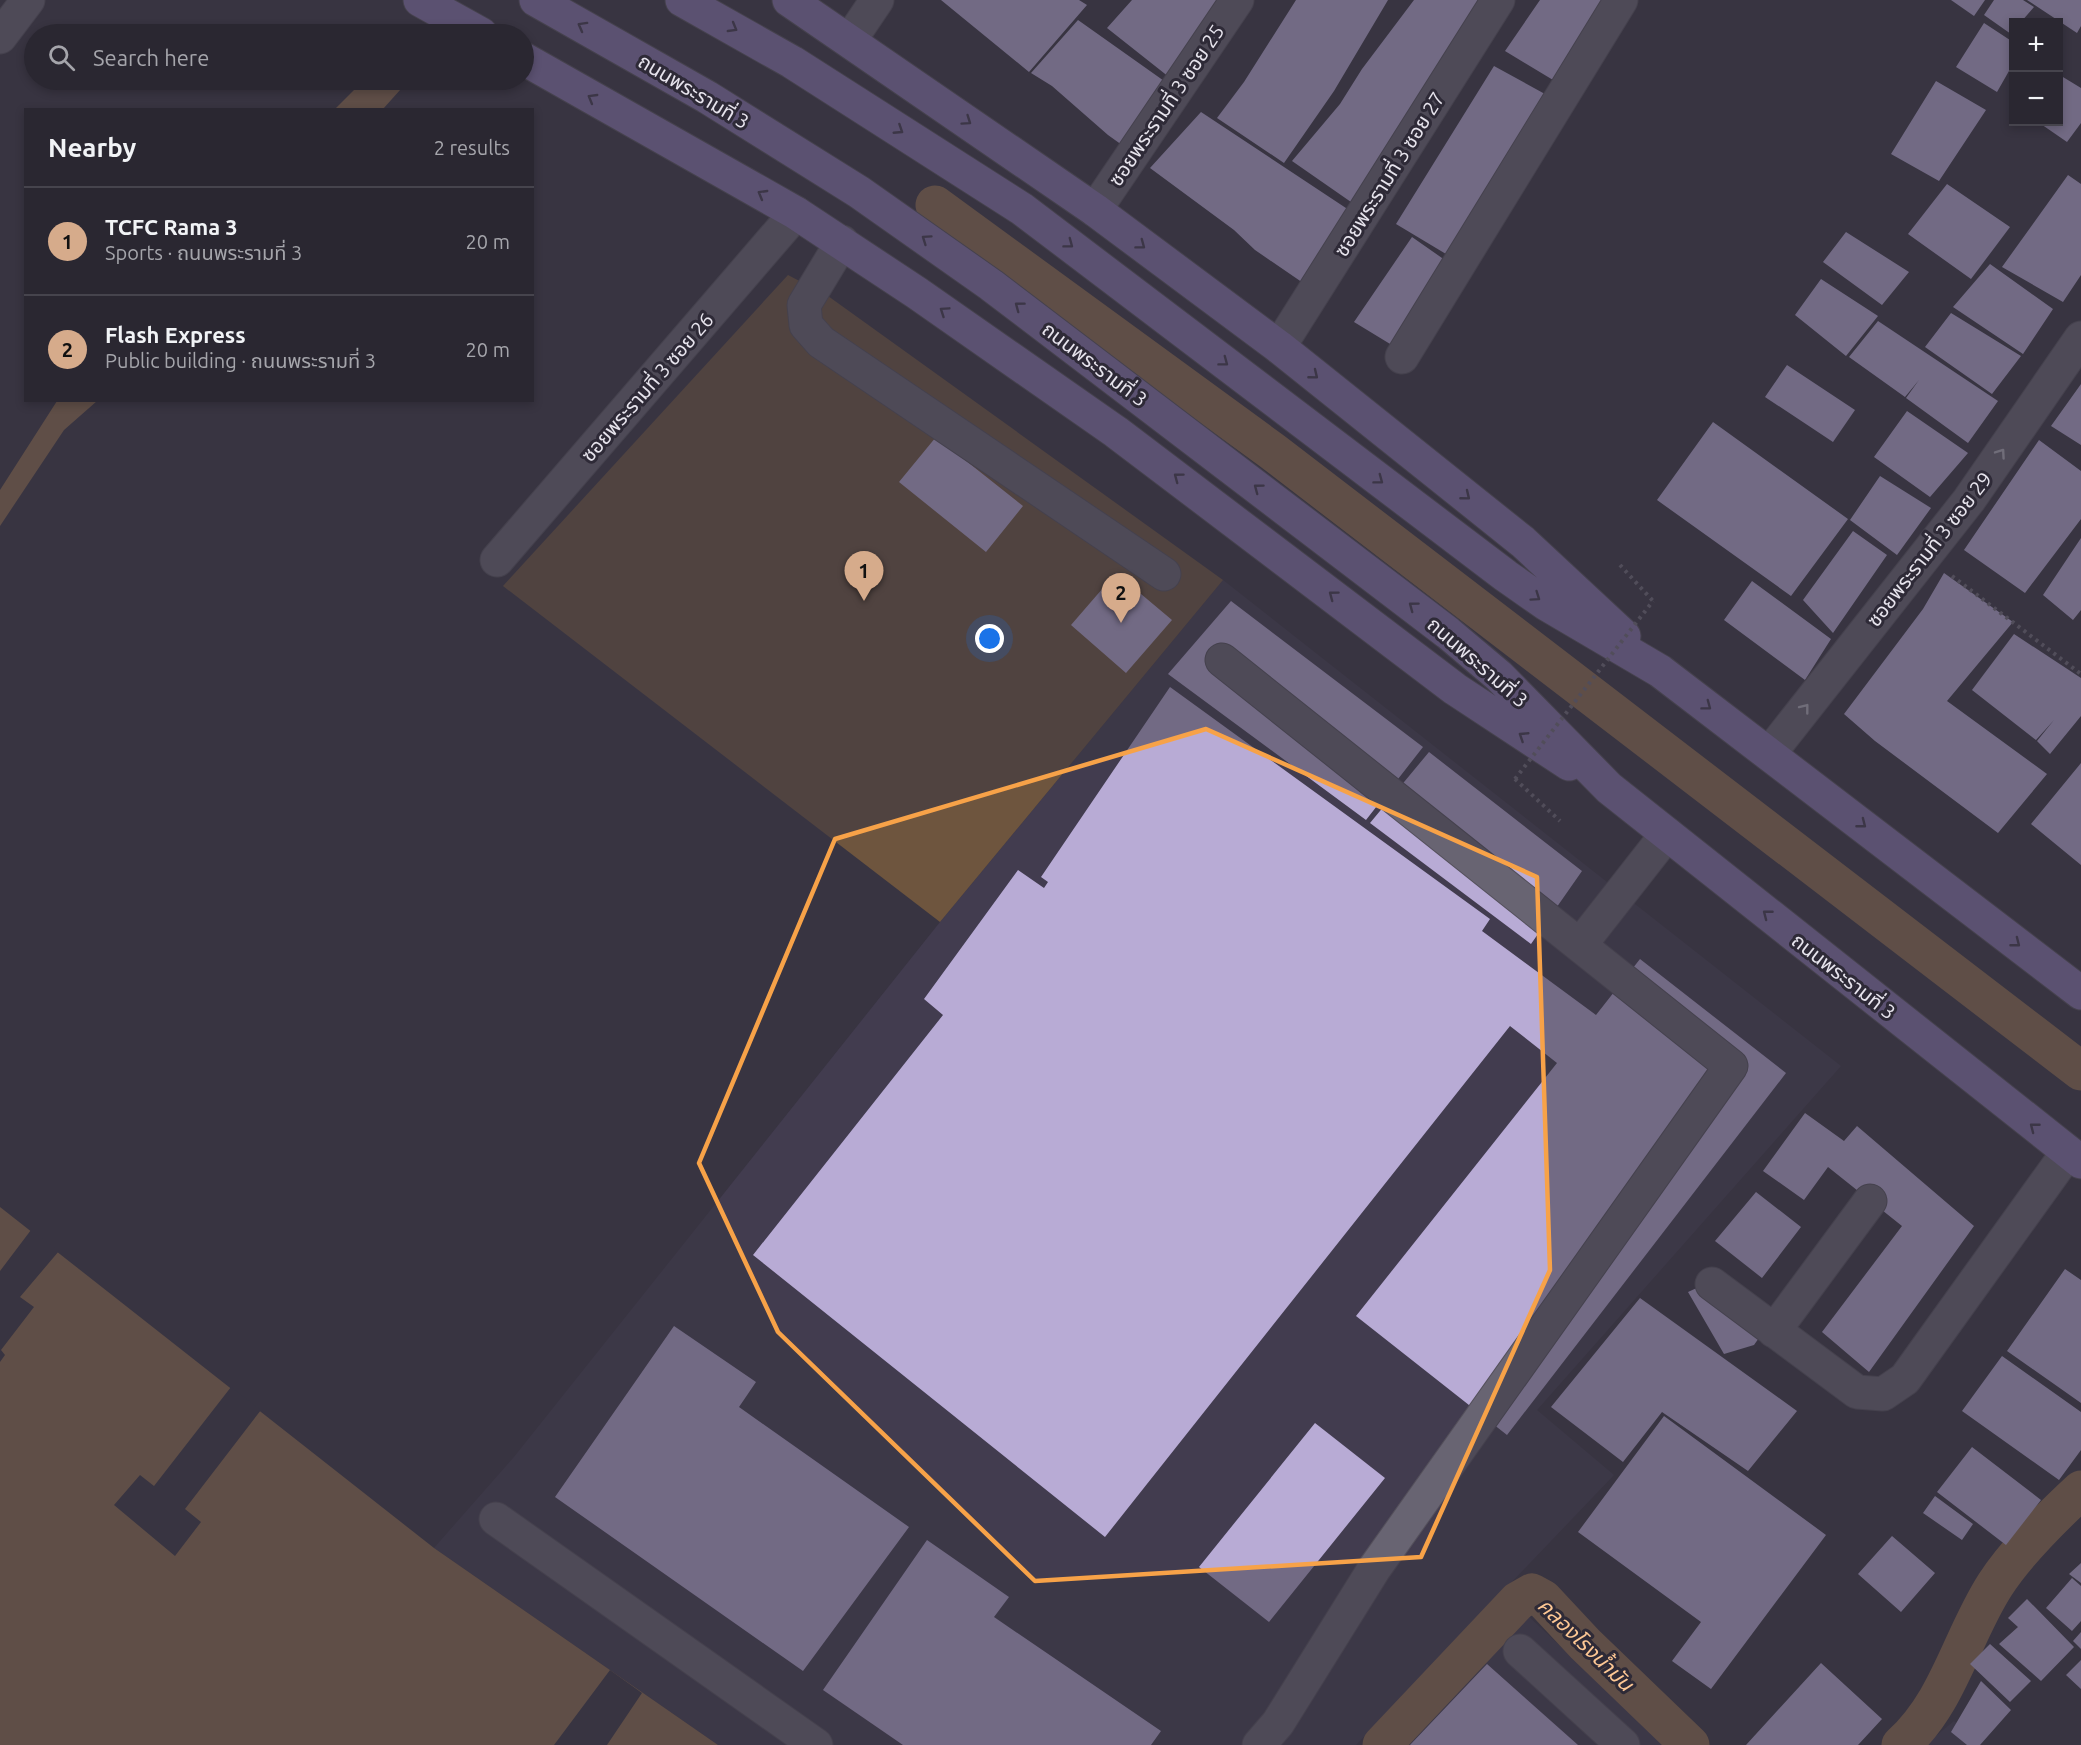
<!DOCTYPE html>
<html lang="en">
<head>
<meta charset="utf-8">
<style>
	:root { --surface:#2a2731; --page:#36333d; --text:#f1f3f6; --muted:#a5a5ab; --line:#46444d; --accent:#d6ab8b }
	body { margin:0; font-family:Ubuntu,"Noto Sans Thai",sans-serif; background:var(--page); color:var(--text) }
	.controls { position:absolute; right:18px; top:18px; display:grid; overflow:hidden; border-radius:0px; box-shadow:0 3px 9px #0003 }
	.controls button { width:54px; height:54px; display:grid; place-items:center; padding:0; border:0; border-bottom:2px solid var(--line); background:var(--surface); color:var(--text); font:30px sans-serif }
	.you { position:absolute; left:990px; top:639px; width:21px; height:21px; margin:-15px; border:4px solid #fff; border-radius:50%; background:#1a73e8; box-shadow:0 0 0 9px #1a73e833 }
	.badge { display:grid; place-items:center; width:39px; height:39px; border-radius:50%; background:var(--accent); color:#111; font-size:20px; font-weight:700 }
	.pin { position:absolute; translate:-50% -50px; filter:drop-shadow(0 2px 3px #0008) }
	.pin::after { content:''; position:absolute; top:32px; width:21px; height:18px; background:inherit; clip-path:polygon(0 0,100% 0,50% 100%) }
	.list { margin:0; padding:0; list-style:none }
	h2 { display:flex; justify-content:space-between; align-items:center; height:78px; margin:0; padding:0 24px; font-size:26px }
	h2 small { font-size:20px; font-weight:400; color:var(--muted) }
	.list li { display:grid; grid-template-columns:39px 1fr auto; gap:18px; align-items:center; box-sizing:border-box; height:108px; padding:0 24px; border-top:2px solid var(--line) }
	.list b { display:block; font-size:22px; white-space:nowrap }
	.list p { margin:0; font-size:20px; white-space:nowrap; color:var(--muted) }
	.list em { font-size:20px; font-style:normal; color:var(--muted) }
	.icon { flex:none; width:33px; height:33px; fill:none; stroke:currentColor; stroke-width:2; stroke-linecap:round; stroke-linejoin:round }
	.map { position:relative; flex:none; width:2081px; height:1745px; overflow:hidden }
	.search { position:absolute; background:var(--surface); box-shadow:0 3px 9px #0003; left:24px; top:24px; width:510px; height:66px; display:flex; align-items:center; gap:15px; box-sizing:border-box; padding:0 21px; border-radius:33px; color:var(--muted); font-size:22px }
	.panel { position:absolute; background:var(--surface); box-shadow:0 3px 9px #0003; left:24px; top:108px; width:510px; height:294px; border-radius:0px }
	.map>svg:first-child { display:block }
</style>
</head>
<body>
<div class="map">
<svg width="2081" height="1745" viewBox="0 0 2081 1745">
	<rect width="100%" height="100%" fill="#383441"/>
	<!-- built -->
	<path fill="#423c4f" d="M1223,580L1841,1066L1537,1410L1614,1475L1356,1745H718L434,1548L514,1457L940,922Z
		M1526,1614L1666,1745H1404Z
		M1954,1721L1980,1745H1925Z"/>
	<!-- green -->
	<path fill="#6e553e" d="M788,275L828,296L1223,580L940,922L503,586Z"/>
	<!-- water -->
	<path fill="#8e6d4e" d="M364,80H409L383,109H335Z
		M57,401H97L64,430L0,526V490Z
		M0,1207L434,1548L718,1745H0Z"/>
	<!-- pier -->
	<path fill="#383441" d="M31,1230L59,1251L20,1297L34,1307L1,1350L5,1355L0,1362V1271Z
		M231,1387L261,1410L185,1509L201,1522L175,1556L114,1505L140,1475L154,1486Z
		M610,1670L642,1693L607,1745H554Z"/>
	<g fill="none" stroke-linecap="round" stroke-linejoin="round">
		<!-- canal -->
		<path stroke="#8e6d4e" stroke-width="39" d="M935,205L1272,451L2081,1071
			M1382,1745L1518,1601L1532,1593L1543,1599L1585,1644L1690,1745
			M1901,1745C1949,1702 1961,1638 1995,1585C2015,1554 2054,1515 2081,1490"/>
	</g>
	<!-- building -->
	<path fill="#b8abd5" d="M941,0H1079L1087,5L1029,72Z
		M1132,0H1232L1174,81L1107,28Z
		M1296,0H1388L1334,91L1284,163L1217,118L1244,82Z
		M1414,0H1488L1373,173L1351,202L1292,161L1340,104L1362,69Z
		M1540,0H1617L1563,86L1505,51Z
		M1951,0H1985L1974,16Z
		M1994,0H2023L2034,7L2021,22H2013L2011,34L1984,15Z
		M2027,0H2081V26L2077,33Z
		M1078,20L1174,88L1129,150L1108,135L1052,86L1031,73Z
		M1984,23L2013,42V64L1997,92L1956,67Z
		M1494,66L1554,99L1456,260L1396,224Z
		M2058,74L2081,88V123L2067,142L2038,122H2058Z
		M1936,81L1986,110L1939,181L1891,154Z
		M1201,112L1358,216L1309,287L1255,250L1234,230L1150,168Z
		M2068,175L2081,184V275L2063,302L2002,267Z
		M1947,184L2010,227L1971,279L1908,234Z
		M1846,232L1909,272L1882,305L1823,262Z
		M1412,237L1452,265L1400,350L1354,322Z
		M1990,264L2053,309L2023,354L1953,307Z
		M1821,279L1878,316L1846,356L1795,315Z
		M1951,313L2021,356L1992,394L1925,347Z
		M1878,321L1998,401L1968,443L1906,398L1919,380L1905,397L1849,357Z
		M1787,365L1855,410L1833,442L1765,397Z
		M2081,384V445L2051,426Z
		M1907,411L1968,453L1930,497L1874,457Z
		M1713,422L1848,519L1791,596L1657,500Z
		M936,437L1023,506L986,552L899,482Z
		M2039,440L2081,471V519L2025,593L1964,550Z
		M1880,476L1931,508L1897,555L1850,520Z
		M1853,531L1887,555L1833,633L1803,600Z
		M2081,538V610L2073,620L2043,595Z
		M1116,573L1172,620L1126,673L1071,625Z
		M1944,573L2013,622L1947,701L2047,774L1998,833L1875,741L1844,714L1923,609Z
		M1752,581L1831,639L1805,680L1724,620Z
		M1231,601L1423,747L1366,820L1168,674Z
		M2014,634L2081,678V716L2050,754L2037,741L2054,720L2036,740L1972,690Z
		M1170,687L1490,919L1482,931L1596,1015L1640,959L1786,1073L1507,1435L1356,1316L1557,1063L1510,1026L1105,1537L753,1255L943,1015L924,999L1018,870L1044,888L1048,882L1041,877Z
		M1429,752L1582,871L1531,944L1370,823Z
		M2081,763V865L2031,824Z
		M1805,1113L1844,1141L1857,1126L1974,1226L1869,1372L1822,1332L1902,1226L1828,1167L1804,1200L1763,1171Z
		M1756,1192L1801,1227L1762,1278L1715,1241Z
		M2065,1269L2081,1280V1403L2007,1351Z
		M1701,1286L1761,1335L1754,1345L1724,1354L1688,1292Z
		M1640,1298L1797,1411L1748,1471L1662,1412L1623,1462L1551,1407Z
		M674,1326L756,1382L739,1407L909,1527L803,1671L555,1497Z
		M2002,1356L2081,1412V1450L2059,1480L1962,1411Z
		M1664,1416L1826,1535L1711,1689L1672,1661L1701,1622L1578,1532Z
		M1315,1423L1385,1478L1269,1622L1199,1567Z
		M1972,1447L2041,1500L2006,1545L1937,1492Z
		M1935,1496L1973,1524L1962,1540L1923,1513Z
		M1892,1536L1935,1573L1901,1612L1858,1574Z
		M927,1540L1009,1597L994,1617L1161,1731L1151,1745H903L823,1690Z
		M2081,1563V1583L2069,1574Z
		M2072,1578L2081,1586V1621L2072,1631L2046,1608Z
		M2027,1599L2074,1647L2041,1681L1999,1644L2018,1627L2008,1618Z
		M2081,1632V1649L2073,1641Z
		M1990,1644L2031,1681L2010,1702L1970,1664Z
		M2081,1660V1689L2066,1675Z
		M1821,1663L1882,1719L1858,1745H1746Z
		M1487,1664L1578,1745H1410Z
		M1981,1681L2011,1710L1980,1745H1967L1951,1732Z"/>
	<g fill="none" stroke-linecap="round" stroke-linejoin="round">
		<defs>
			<path id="minor" d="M0,37L28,0
				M850,40L877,0
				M1095,210L1237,0
				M842,242L804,305L806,325L821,342L1164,574
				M1279,347L1498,0
				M1402,357L1621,0
				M497,560L796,213
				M1222,660L1731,1066L1374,1569L1278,1723L1259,1745
				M1769,754L1969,500L2081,338
				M1580,945L1667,834
				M1712,1284L1857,1392L1883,1394L1905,1379L2068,1152
				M1774,1331L1870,1201
				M496,1519L816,1745
				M1520,1651L1623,1745"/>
			<path id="major" d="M420,0L481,34
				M536,0L707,97L859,192L991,285L1448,633L1499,676L1609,788L2081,1162
				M682,0L792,62L1022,209L1506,576L1546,604L1660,671L2081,993
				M789,0L1095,210L1279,347L1523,542L1624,636
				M524,59L796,213L917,293L1116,432L1455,689L1569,764"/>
		</defs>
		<!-- minor casing -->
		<use href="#minor" stroke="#54505b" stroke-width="35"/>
		<!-- major casing -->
		<use href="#major" stroke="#54505b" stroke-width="35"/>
		<!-- path -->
		<path stroke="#706c78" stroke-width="4" stroke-dasharray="3 4.5" stroke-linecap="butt" d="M1620,565L1653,601
			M1952,576L2081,674
			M1515,779L1560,821"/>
		<!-- minor -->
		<use href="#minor" stroke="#686472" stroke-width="33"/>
		<!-- major -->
		<use href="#major" stroke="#8673aa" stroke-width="33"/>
		<!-- path-bridge -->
		<path stroke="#706c78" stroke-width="4" stroke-dasharray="3 4.5" stroke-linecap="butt" d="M1515,779L1653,601"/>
	</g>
	<!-- one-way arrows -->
	<defs><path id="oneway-chevron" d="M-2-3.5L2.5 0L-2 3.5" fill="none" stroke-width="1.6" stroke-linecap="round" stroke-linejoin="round" transform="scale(1.5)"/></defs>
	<g stroke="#40394e">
		<use href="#oneway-chevron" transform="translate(582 26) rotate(-151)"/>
		<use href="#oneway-chevron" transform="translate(733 28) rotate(30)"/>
		<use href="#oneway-chevron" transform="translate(592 98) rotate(-150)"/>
		<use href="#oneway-chevron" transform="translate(967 121) rotate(35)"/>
		<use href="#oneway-chevron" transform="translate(899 130) rotate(33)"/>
		<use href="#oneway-chevron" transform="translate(762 194) rotate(-150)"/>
		<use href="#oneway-chevron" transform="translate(926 239) rotate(-145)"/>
		<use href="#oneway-chevron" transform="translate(1069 244) rotate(37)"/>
		<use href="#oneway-chevron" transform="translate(1141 245) rotate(37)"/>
		<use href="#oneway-chevron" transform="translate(1019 306) rotate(-143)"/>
		<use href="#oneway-chevron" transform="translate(944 311) rotate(-146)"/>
		<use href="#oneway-chevron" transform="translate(1224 362) rotate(37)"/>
		<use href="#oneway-chevron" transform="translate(1314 375) rotate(39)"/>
		<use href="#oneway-chevron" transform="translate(1178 477) rotate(-143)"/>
		<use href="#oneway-chevron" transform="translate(1379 480) rotate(37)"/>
		<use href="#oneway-chevron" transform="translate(1258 488) rotate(-143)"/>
		<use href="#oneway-chevron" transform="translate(1466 496) rotate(39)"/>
		<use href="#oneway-chevron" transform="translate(1333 595) rotate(-143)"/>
		<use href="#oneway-chevron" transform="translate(1536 597) rotate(35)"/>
		<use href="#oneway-chevron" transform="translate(1413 606) rotate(-143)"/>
		<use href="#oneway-chevron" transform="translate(1707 706) rotate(37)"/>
		<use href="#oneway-chevron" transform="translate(1523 736) rotate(-147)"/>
		<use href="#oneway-chevron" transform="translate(1862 824) rotate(38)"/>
		<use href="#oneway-chevron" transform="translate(1767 914) rotate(-142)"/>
		<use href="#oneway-chevron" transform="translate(2016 943) rotate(38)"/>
		<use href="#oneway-chevron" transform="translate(2034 1127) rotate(-142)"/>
	</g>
	<g stroke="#b4b1bc">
		<use href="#oneway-chevron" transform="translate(2001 453) rotate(-55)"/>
		<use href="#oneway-chevron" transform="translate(1805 708) rotate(-52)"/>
	</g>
	<!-- marked area -->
	<path d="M0 0H2081V1745H0ZM1206,729L1537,877L1550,1270L1421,1557L1035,1581L778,1332L699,1163L835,839Z" fill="#383441" fill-opacity=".55" fill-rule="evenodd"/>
	<path fill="none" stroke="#f7a248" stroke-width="4.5" stroke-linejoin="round" d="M1206,729L1537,877L1550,1270L1421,1557L1035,1581L778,1332L699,1163L835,839Z"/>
	<g text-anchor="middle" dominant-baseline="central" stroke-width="6" stroke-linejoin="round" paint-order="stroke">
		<!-- street labels -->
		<g font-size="20" fill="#e7e4ed" stroke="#2e2a37">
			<text transform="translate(694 91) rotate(31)">ถนนพระรามที่ 3</text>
			<text transform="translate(1166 105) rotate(-56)">ซอยพระรามที่ 3 ซอย 25</text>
			<text transform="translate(1389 174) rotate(-58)">ซอยพระรามที่ 3 ซอย 27</text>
			<text transform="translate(1095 364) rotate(37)">ถนนพระรามที่ 3</text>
			<text transform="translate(647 387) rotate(-49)">ซอยพระรามที่ 3 ซอย 26</text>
			<text transform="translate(1929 549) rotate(-52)">ซอยพระรามที่ 3 ซอย 29</text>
			<text transform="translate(1478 662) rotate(41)">ถนนพระรามที่ 3</text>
			<text transform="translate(1844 976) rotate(38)">ถนนพระรามที่ 3</text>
		</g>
		<!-- water labels -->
		<g font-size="21" font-style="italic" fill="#fdc794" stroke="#2e2a37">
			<text transform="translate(1586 1644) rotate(44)">คลองโรงน้ำมัน</text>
		</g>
	</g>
</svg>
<div class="controls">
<button>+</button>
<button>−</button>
</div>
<div class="you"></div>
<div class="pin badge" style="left:864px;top:601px">1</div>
<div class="pin badge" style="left:1121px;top:623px">2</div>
<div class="search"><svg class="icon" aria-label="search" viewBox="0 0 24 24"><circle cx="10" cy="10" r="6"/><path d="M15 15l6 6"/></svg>Search here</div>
<section class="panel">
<h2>Nearby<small>2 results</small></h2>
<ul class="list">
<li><span class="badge">1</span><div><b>TCFC Rama 3</b><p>Sports · ถนนพระรามที่ 3</p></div><em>20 m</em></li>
<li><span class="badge">2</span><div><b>Flash Express</b><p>Public building · ถนนพระรามที่ 3</p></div><em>20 m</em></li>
</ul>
</section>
</div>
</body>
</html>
